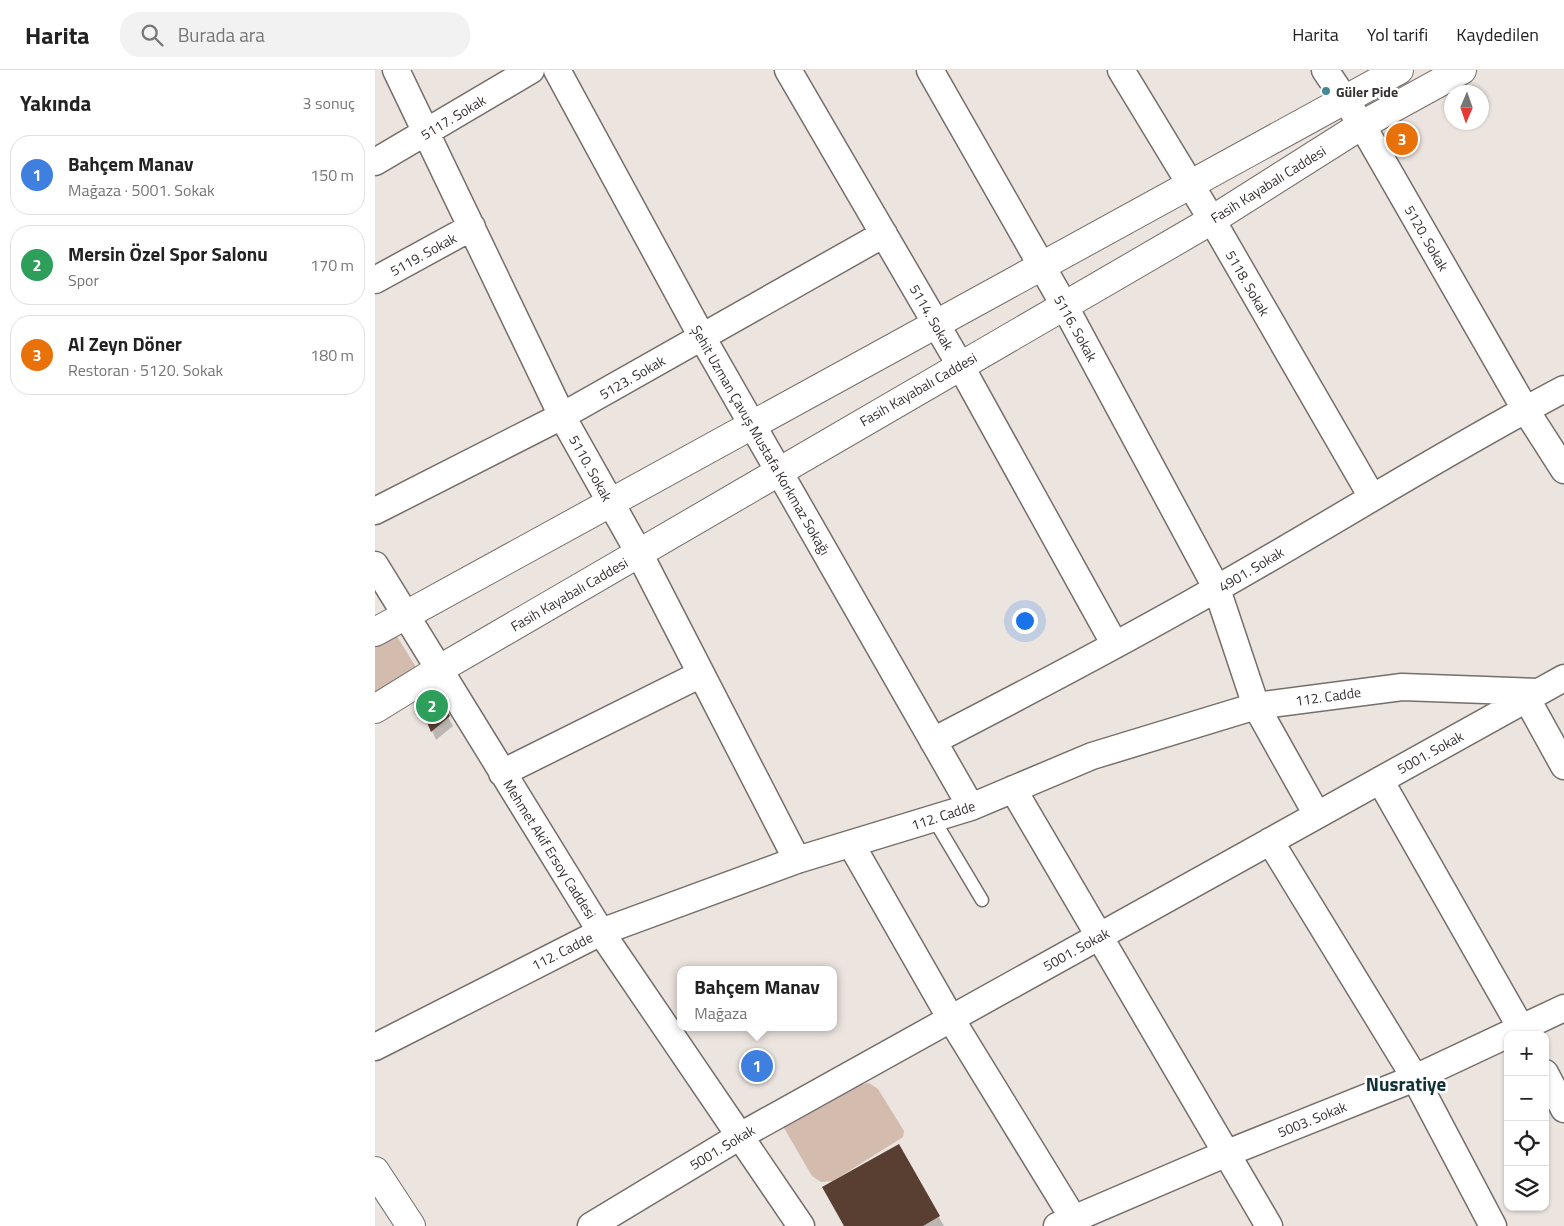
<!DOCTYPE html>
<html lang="tr">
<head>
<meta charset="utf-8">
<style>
	:root { --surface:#fff; --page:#f2f2f2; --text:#222; --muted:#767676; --line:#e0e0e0; --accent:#111827 }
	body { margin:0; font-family:"Titillium Web",sans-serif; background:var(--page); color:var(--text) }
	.controls { position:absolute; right:15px; bottom:15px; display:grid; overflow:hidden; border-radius:10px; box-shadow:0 1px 4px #0004 }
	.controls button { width:45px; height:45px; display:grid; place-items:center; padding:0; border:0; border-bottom:1px solid var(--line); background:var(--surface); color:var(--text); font:25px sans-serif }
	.compass { position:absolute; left:1069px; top:15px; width:45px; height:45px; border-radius:50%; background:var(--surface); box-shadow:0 1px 4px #0004; rotate:182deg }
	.you { position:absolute; left:649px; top:550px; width:18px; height:18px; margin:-12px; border:4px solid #fff; border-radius:50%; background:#1a73e8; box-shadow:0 0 0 8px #1a73e833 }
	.badge { display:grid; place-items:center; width:32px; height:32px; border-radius:50%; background:var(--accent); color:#fff; font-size:16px; font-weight:700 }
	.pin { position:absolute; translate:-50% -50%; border:2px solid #fff; box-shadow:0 1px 5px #0006 }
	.popup { position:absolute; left:302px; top:896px; width:160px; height:65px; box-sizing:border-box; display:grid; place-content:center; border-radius:10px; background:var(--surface); filter:drop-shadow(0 1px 4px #0005); font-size:16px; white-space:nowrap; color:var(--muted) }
	.popup b { font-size:19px; color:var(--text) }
	.popup::after { content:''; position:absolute; left:50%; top:100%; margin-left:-10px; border:10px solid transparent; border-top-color:var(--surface) }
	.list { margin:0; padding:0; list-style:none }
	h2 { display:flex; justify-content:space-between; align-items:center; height:65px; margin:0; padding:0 20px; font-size:21px }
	h2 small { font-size:16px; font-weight:400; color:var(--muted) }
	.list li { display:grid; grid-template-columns:32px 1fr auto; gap:15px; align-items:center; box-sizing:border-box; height:80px; margin:0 10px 10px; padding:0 10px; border:1px solid var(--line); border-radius:20px }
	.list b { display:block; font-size:19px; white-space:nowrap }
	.list p { margin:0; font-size:16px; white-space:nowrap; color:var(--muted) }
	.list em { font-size:16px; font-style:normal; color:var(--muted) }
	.icon { flex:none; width:28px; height:28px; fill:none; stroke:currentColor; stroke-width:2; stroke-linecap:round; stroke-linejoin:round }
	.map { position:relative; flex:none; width:1189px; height:1156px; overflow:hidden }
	header { display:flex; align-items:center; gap:30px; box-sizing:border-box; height:70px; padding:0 25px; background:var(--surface); border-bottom:1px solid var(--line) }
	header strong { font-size:24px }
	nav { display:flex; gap:28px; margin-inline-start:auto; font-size:18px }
	.search { width:350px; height:45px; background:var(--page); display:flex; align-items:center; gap:12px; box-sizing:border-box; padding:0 18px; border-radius:20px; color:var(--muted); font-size:19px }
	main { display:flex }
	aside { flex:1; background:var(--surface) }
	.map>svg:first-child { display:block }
</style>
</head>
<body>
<header>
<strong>Harita</strong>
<div class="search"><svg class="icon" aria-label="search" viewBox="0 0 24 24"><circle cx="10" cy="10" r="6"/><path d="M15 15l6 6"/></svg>Burada ara</div>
<nav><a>Harita</a><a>Yol tarifi</a><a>Kaydedilen</a></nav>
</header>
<main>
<aside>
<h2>Yakında<small>3 sonuç</small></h2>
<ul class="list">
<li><span class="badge" style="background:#3f7fe0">1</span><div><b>Bahçem Manav</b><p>Mağaza · 5001. Sokak</p></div><em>150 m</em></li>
<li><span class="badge" style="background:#2e9e5b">2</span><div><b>Mersin Özel Spor Salonu</b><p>Spor</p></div><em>170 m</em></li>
<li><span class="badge" style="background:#e8710a">3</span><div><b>Al Zeyn Döner</b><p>Restoran · 5120. Sokak</p></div><em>180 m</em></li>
</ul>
</aside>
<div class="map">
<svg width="1189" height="1156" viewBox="0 0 1189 1156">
	<rect width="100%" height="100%" fill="#ece4df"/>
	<!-- green -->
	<path fill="#d3bbae" d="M18,560L44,602L0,630V571Z
		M494,1013L503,1019L529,1061L528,1067L458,1111L446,1112L437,1106L409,1058L412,1049L475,1017Z"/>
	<!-- shadow -->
	<path fill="#0003" d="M58,619L78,656L61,670L43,627Z
		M523,1075L569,1156H471Z"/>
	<!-- building -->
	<path fill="#593f31" d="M59,618L75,646L56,662L41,626Z
		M524,1074L565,1146L548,1156H469L447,1117Z"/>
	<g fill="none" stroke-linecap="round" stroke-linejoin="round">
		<defs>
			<path id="lane" d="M558,748L607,830"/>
			<path id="street" d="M21,0L187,346L264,483L422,790
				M182,0L327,267L596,737
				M413,0L585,295L740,575
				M555,0L689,235L842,519L881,636L942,745
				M746,0L837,150L997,427
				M950,0L987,55L1150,339L1189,400
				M0,92L156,0
				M0,210L97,157
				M0,441L187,346L509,164
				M0,495L226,862L426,1156
				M1152,629L1189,696
				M558,671C653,622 748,572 841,519C958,453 1071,381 1189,319
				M127,703L326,604
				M1005,710L1150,965
				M638,719L894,1156
				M895,771L1040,1008L1118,1156
				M476,774L576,949L703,1156
				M0,977L226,862L422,790L596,737L717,686L881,636L1027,617L1163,622
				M1170,1003L1189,1039
				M216,1156L365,1066L1189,608
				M682,1156L850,1084L1040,1008L1189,938"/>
			<path id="secondary" d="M0,562L1024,0
				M0,639L63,600L837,150L987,55L1087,0
				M0,1101L36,1156"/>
		</defs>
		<!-- lane casing -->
		<use href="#lane" stroke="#756e6a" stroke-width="15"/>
		<!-- street casing -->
		<use href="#street" stroke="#756e6a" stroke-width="29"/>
		<!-- secondary casing -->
		<use href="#secondary" stroke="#756e6a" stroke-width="30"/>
		<!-- lane -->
		<use href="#lane" stroke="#fff" stroke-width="12"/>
		<!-- street -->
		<use href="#street" stroke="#fff" stroke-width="26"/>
		<!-- secondary -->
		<use href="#secondary" stroke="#fff" stroke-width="28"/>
	</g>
	<!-- markers -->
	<circle fill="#448995" stroke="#fff" stroke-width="2" cx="951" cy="21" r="5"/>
	<g text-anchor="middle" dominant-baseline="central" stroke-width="5" stroke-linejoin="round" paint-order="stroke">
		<!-- poi labels -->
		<g font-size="14" font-weight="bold" fill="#353130" stroke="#fff" text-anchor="start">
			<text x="961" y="21">Güler Pide</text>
		</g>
		<!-- street labels -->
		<g font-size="14" fill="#353130" stroke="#fff">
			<text transform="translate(78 47) rotate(-31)">5117. Sokak</text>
			<text transform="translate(893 114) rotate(-32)">Fasih Kayabalı Caddesi</text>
			<text transform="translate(1052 168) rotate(60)">5120. Sokak</text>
			<text transform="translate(48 184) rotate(-29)">5119. Sokak</text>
			<text transform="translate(873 213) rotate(60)">5118. Sokak</text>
			<text transform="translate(557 247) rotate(60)">5114. Sokak</text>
			<text transform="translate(701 258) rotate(61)">5116. Sokak</text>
			<text transform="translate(257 307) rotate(-30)">5123. Sokak</text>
			<text transform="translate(543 319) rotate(-30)">Fasih Kayabalı Caddesi</text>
			<text transform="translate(386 370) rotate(60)">Şehit Uzman Çavuş Mustafa Korkmaz Sokağı</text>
			<text transform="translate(216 398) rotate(61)">5110. Sokak</text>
			<text transform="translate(876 499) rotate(-31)">4901. Sokak</text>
			<text transform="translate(194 524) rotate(-30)">Fasih Kayabalı Caddesi</text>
			<text transform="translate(953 626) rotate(-8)">112. Cadde</text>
			<text transform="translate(1055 682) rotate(-29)">5001. Sokak</text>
			<text transform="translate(568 745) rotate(-18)">112. Cadde</text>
			<text transform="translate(175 779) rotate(58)">Mehmet Akif Ersoy Caddesi</text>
			<text transform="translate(701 879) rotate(-29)">5001. Sokak</text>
			<text transform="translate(187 881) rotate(-27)">112. Cadde</text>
			<text transform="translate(937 1049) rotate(-22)">5003. Sokak</text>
			<text transform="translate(347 1077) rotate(-31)">5001. Sokak</text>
		</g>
		<!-- district labels -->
		<g font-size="19" font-weight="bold" fill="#0f3137" stroke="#fff">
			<text x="1031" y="1013">Nusratiye</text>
		</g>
	</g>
</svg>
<div class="controls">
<button>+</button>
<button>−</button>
<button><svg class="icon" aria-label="locate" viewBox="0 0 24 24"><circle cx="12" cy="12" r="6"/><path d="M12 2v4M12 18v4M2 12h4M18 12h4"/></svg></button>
<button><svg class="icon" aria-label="layers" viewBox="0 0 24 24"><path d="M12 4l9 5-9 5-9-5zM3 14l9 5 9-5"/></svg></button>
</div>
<svg class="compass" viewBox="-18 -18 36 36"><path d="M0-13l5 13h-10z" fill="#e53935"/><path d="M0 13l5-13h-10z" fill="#767676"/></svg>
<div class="you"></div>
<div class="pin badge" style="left:382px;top:996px;background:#3f7fe0">1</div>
<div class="popup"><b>Bahçem Manav</b>Mağaza</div>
<div class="pin badge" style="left:57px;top:636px;background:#2e9e5b">2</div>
<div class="pin badge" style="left:1027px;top:69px;background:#e8710a">3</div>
</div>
</main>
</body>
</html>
